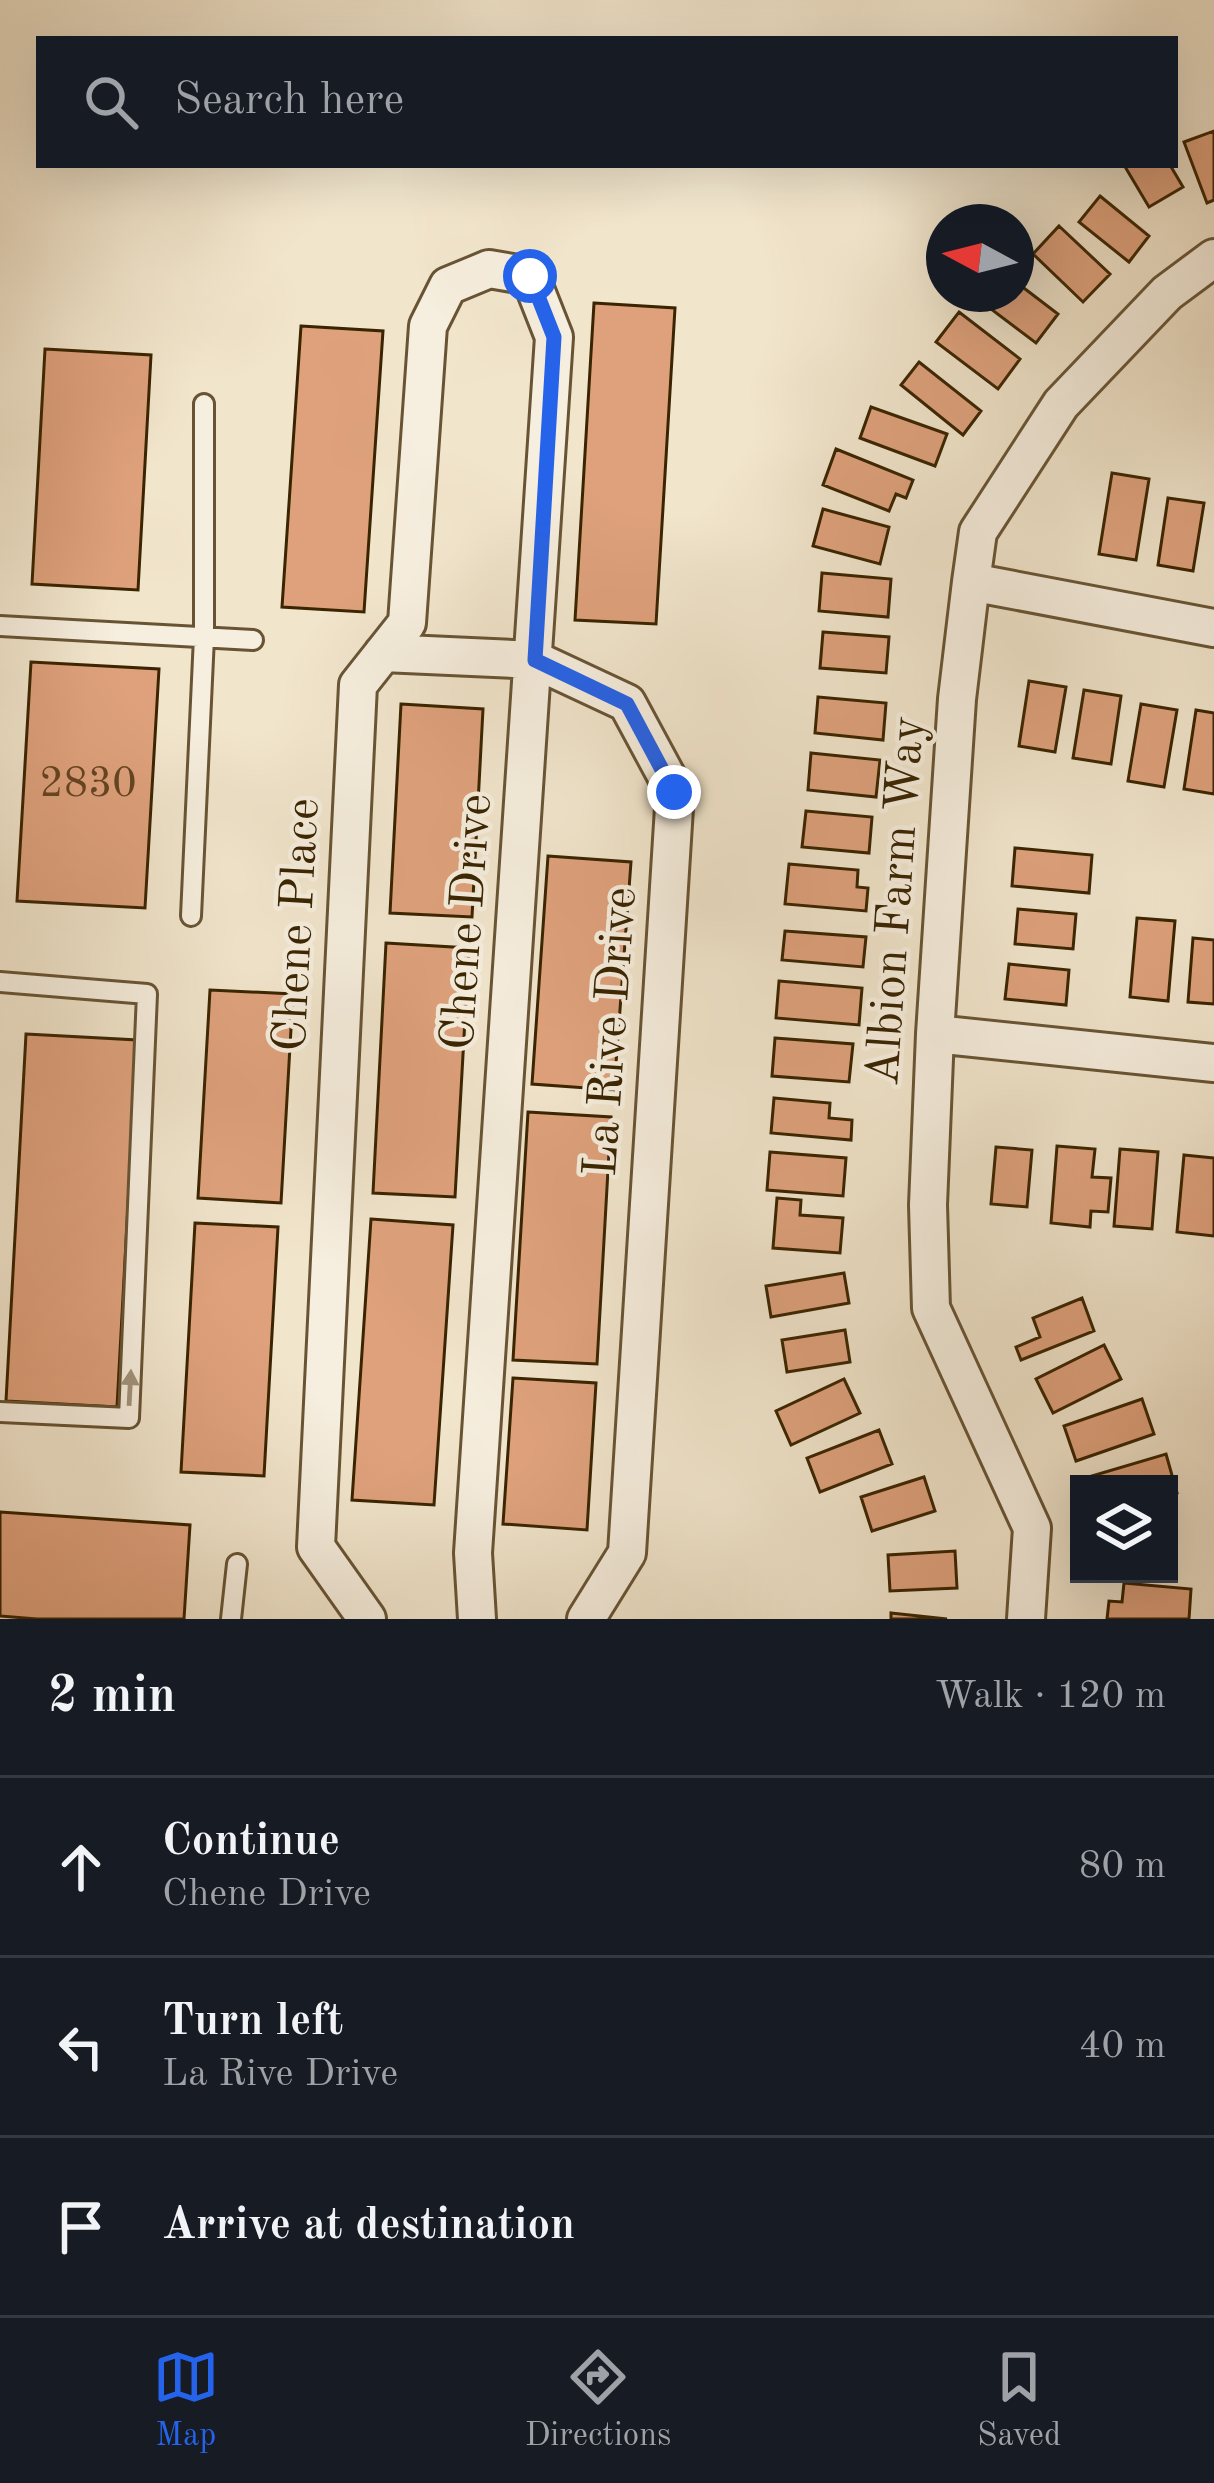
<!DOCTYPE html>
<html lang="en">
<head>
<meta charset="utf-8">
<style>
	:root { --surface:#171b24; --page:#20242c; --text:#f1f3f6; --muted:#9ea1a6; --line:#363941; --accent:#2563eb }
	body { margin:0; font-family:"Old Standard TT",serif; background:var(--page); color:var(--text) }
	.controls { position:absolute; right:36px; bottom:36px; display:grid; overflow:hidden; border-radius:0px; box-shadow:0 12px 48px #0002 }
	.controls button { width:108px; height:108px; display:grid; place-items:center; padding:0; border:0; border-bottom:3px solid var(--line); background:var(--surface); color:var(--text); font:60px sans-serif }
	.compass { position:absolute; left:926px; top:204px; width:108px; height:108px; border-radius:50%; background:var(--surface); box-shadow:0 12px 48px #0002; rotate:277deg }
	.stop { position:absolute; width:36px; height:36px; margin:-27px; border:9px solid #2563eb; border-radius:50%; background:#fff }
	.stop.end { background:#2563eb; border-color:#fff; box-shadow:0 3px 12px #0008 }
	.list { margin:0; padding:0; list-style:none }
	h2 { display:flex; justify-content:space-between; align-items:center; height:156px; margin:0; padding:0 48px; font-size:51px }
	h2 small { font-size:39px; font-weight:400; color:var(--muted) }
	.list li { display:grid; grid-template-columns:78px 1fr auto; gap:36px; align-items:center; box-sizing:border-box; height:180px; padding:0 48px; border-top:3px solid var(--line) }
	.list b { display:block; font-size:45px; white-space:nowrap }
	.list p { margin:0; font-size:39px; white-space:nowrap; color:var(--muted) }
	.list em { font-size:39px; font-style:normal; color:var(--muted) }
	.icon { flex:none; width:66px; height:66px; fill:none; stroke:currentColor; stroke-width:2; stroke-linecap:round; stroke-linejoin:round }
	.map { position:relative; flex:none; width:1214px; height:1619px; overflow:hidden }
	.search { position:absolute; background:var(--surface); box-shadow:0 12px 48px #0002; left:36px; right:36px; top:36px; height:132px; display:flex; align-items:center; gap:30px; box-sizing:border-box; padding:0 42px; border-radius:0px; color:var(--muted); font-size:45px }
	.sheet { height:696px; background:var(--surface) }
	nav { display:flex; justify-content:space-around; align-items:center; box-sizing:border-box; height:168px; border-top:3px solid var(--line); background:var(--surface); font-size:33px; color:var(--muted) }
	nav a { display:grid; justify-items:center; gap:6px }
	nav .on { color:var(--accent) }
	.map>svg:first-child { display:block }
</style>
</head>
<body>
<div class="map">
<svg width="1214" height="1619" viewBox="0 0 1214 1619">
	<rect width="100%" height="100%" fill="#f1e5cc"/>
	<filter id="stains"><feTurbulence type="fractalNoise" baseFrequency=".00167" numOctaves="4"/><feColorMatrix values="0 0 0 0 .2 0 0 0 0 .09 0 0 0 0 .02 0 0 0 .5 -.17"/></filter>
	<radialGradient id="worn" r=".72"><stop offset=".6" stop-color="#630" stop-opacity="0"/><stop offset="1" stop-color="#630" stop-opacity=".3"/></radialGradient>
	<!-- building -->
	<path fill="#dea17c" stroke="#3a2401" stroke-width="3" d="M1214,131V200L1207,203L1184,142Z
		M1124,165H1170L1183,187L1149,207Z
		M1100,196L1149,236L1129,262L1079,222Z
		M1059,226L1110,274L1083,302L1033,254Z
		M1016,282L1058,314L1036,343L975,297L977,294H1016Z
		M594,303L675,308L656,624L575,620Z
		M959,312L1020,359L998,389L936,342Z
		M301,326L383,331L364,612L282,607Z
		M45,349L151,355L138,590L32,584Z
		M919,362L981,411L963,435L901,385Z
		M871,407L947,434L935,466L860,438Z
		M836,449L913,480L906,498L896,494L889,511L823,485Z
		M1112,473L1149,479L1136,560L1099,554Z
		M1168,498L1204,503L1193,571L1158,565Z
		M823,509L889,527L880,564L813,546Z
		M822,573L891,579L888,617L819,611Z
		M823,632L889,637L886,673L820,668Z
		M31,662L159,669L145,908L17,901Z
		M1029,681L1066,687L1055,752L1019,746Z
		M1084,690L1121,696L1111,764L1073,758Z
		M818,697L886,703L883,740L815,733Z
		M401,704L483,709L472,917L390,913Z
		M1141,704L1177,710L1164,787L1128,781Z
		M1196,710L1214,713V794L1184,789Z
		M811,753L880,760L876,797L808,790Z
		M806,811L872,817L869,853L802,847Z
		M1015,848L1092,855L1089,893L1012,886Z
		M548,856L631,862L614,1090L532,1084Z
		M789,864L858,870L857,887L868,888L866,911L785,904Z
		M1018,909L1076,914L1073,949L1015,944Z
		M1137,918L1175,921L1168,1001L1130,997Z
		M785,931L866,937L863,967L782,960Z
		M1193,938L1214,940V1004L1188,1002Z
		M386,943L469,948L455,1197L373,1193Z
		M1009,964L1069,970L1066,1005L1005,999Z
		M779,981L862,988L859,1025L776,1018Z
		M210,990L293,994L281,1203L198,1198Z
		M26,1034L137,1040L117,1407L6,1401Z
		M775,1038L853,1044L849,1082L772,1076Z
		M774,1098L830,1103L829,1118L852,1120L851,1140L771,1133Z
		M528,1112L611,1117L597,1364L513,1360Z
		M1057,1146L1095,1149L1092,1177L1111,1178L1108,1212L1091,1211L1090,1227L1051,1223Z
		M996,1147L1032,1150L1027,1207L991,1204Z
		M1120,1149L1158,1152L1152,1229L1114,1226Z
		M770,1152L846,1158L843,1196L767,1190Z
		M1184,1155L1214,1158V1236L1177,1232Z
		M777,1198L801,1200L800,1215L843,1218L840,1253L773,1248Z
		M371,1219L453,1225L434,1505L352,1500Z
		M195,1223L278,1227L264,1476L181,1472Z
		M844,1273L849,1303L771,1317L766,1286Z
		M1082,1298L1094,1331L1021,1360L1016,1347L1040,1337L1033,1318Z
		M845,1330L850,1362L787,1372L782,1340Z
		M1104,1345L1121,1379L1053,1413L1036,1379Z
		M513,1378L596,1383L587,1530L503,1524Z
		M844,1379L860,1413L791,1445L776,1411Z
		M1142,1399L1154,1434L1076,1461L1064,1426Z
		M879,1430L892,1464L820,1492L807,1458Z
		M1166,1454L1177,1493L1169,1495V1484H1087L1085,1478Z
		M924,1477L935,1511L872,1531L861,1497Z
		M0,1512L190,1525L184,1619H37L0,1616Z
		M955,1551L957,1588L890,1591L888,1555Z
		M1124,1583L1191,1589L1189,1619H1107L1109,1601L1122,1602Z
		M891,1613L947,1619H891Z"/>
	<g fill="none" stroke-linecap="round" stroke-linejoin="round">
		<defs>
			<path id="service" d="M0,626L253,640
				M191,916L204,637V404
				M0,982L147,994L129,1418L0,1412
				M231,1619L237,1564"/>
			<path id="minor" d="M971,582L1214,628
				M383,653L535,660L627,703L675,792L627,1553L586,1619
				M935,1034L1214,1063
				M367,1619L316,1547L358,685L407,623L428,326L448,286L489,269L530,276L554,337L473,1553L477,1619
				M1026,1619L1032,1528L931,1308L928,1205L935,1034L957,699L971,582L978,532L1061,404L1167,293L1214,258"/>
		</defs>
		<!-- service casing -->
		<use href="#service" stroke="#685434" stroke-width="24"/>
		<!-- minor casing -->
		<use href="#minor" stroke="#685434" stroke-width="42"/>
		<!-- service -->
		<use href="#service" stroke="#f6eede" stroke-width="18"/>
		<!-- minor -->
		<use href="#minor" stroke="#f6eede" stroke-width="36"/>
	</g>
	<!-- one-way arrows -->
	<defs><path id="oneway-solid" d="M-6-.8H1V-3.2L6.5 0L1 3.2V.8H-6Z" transform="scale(3)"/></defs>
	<use fill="#a1937b" href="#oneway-solid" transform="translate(130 1388) rotate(-87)"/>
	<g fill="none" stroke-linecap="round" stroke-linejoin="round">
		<!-- route -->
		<path stroke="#2563eb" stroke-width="15" d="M530,276L554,337L535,660L627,704L674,792"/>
	</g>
	<g text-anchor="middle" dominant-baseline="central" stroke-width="9" stroke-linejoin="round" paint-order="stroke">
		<!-- number labels -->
		<g font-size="42" fill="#634320">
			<text x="88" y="785">2830</text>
		</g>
		<!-- street labels -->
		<g font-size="48" fill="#3a2401" stroke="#f6eede">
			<text transform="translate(897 901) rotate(-86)">Albion Farm Way</text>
			<text transform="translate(468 922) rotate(-86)">Chene Drive</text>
			<text transform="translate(298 925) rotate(-87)">Chene Place</text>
			<text transform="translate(612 1032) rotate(-86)">La Rive Drive</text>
		</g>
	</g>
	<rect width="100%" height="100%" filter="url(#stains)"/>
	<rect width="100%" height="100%" fill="url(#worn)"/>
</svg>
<div class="controls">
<button><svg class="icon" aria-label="layers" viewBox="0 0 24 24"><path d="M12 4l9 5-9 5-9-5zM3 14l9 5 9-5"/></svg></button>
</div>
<svg class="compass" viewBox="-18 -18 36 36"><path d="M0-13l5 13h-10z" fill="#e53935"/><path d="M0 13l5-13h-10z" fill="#9ea1a6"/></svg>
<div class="stop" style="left:530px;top:276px"></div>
<div class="stop end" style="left:674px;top:792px"></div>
<div class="search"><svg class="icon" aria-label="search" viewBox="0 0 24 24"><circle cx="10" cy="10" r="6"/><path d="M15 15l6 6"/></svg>Search here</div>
</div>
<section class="sheet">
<h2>2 min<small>Walk · 120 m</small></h2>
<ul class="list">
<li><svg class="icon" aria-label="ahead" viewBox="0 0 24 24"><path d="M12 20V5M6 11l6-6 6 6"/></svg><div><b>Continue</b><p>Chene Drive</p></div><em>80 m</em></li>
<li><svg class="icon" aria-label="left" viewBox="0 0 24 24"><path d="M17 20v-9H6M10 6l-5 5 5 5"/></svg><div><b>Turn left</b><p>La Rive Drive</p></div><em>40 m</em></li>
<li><svg class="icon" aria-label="arrive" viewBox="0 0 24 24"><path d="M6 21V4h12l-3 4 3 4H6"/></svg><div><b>Arrive at destination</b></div></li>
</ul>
</section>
<nav>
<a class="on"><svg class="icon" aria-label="map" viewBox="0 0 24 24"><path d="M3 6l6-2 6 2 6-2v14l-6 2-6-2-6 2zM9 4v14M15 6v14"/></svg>Map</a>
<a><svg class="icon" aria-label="directions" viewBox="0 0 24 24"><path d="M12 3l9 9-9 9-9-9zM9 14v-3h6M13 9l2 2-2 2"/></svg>Directions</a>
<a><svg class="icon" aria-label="saved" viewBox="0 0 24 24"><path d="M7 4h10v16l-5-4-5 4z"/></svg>Saved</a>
</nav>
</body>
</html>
